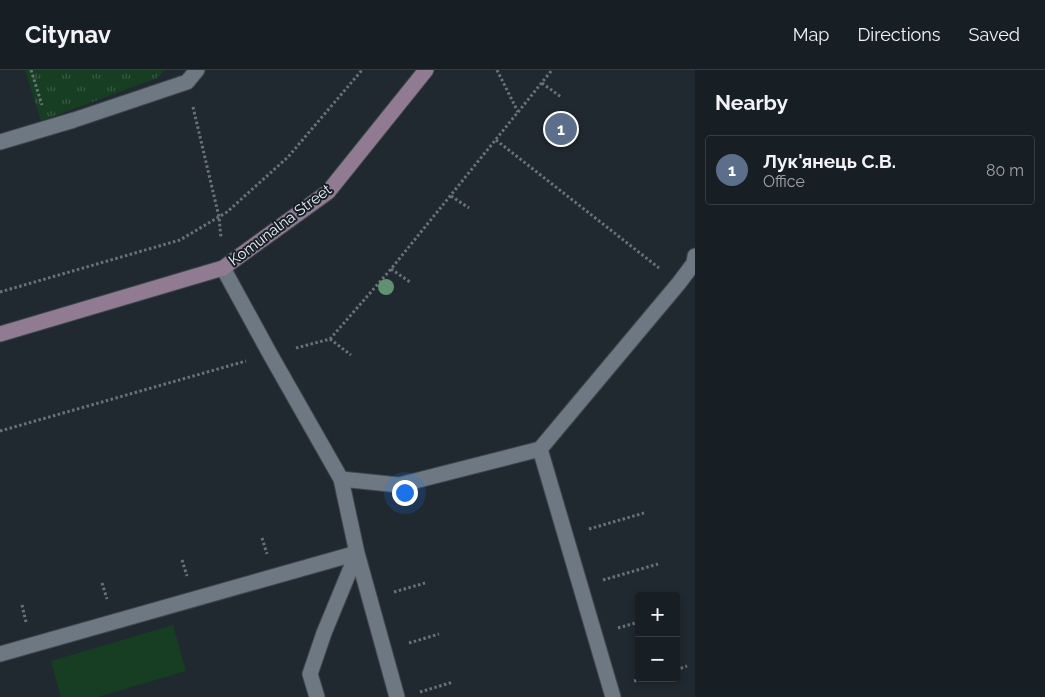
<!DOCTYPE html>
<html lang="en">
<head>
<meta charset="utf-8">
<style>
	:root { --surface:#181f24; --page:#21272c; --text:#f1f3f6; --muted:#9fa2a6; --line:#363d41; --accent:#ea580c }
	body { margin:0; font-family:Raleway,sans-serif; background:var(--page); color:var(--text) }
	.controls { position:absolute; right:15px; bottom:15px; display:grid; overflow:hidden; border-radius:5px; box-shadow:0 2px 8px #0003 }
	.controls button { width:45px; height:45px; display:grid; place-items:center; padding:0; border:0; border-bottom:1px solid var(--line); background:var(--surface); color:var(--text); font:25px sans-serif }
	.you { position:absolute; left:404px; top:422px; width:18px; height:18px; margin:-12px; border:4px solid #fff; border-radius:50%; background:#1a73e8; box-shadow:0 0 0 8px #1a73e833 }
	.badge { display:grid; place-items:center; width:32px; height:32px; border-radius:50%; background:var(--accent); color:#fff; font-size:16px; font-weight:700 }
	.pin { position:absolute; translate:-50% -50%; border:2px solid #fff; box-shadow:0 1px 5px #0006 }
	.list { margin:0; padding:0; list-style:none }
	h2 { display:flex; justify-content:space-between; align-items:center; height:65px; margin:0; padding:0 20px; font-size:21px }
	h2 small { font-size:16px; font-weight:400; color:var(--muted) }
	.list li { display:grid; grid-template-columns:32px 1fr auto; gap:15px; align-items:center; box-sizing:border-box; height:70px; margin:0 10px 10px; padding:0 10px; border:1px solid var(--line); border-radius:5px }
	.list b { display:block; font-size:19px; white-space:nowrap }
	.list p { margin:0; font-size:16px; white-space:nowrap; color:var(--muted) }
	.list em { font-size:16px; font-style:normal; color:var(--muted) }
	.map { position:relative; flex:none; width:695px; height:627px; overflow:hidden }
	header { display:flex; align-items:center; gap:30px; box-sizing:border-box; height:70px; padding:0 25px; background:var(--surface); border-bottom:1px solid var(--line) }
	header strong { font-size:24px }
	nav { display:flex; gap:28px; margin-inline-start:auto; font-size:18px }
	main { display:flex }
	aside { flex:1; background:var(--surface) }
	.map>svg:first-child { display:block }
</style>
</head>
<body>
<header>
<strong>Citynav</strong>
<nav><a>Map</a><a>Directions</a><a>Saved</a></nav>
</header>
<main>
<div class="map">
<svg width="695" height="627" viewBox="0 0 695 627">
	<defs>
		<pattern id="grass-tufts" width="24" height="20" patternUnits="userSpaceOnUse" patternTransform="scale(1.25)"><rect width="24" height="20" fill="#173d23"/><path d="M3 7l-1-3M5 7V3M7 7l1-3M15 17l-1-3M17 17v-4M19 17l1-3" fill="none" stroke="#395a44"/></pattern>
	</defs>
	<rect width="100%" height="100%" fill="#202930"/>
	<!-- grass -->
	<path fill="url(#grass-tufts)" d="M25,0H165L157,8L41,51Z"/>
	<!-- park -->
	<path fill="#173d23" d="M173,555L186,601L98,627H61L51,591Z"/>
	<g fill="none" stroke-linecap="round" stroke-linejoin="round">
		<defs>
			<path id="lane" d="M0,72L74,50L187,12L197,0
				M223,198L270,284L341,409L357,483L397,627
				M540,379L679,213L694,193L695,186
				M341,409L399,415L540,379L613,627
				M0,584L357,483
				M317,627L310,604L324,563L357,483"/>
			<path id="secondary" d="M0,264L223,198L328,122L426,0"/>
		</defs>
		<!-- lane casing -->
		<use href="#lane" stroke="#3f474e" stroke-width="17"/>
		<!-- secondary casing -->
		<use href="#secondary" stroke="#3f474e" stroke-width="17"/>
		<!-- path -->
		<path stroke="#6a7278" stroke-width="3" stroke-dasharray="2.5 2.5" stroke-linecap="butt" d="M31,0L42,35
			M497,0L518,42
			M542,13L561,27
			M193,37L219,147L221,168
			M496,70L659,198
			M451,126L469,138
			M391,199L410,212
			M0,222L180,170L227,142L288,87L362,0
			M330,269L351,285
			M296,278L330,269L391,199L552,0
			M0,361L246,291
			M589,459L644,443
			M262,468L267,484
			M182,490L187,506
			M603,510L658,494
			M102,513L107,529
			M394,522L425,513
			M22,535L26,552
			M618,558L639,552
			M409,573L439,564
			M676,600L687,596
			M634,611L645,608
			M420,622L453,612"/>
		<!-- lane -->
		<use href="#lane" stroke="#6e7882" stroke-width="15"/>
		<!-- secondary -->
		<use href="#secondary" stroke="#917b92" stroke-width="15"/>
	</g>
	<!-- trees -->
	<circle fill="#5f9172" cx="386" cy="217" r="8"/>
	<g text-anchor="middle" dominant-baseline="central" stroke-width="4" stroke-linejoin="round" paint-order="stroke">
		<!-- street labels -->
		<g font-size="15" fill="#ecf2f7" stroke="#171f26">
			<text transform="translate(280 155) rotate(-37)">Komunalna Street</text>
		</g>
	</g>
</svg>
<div class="controls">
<button>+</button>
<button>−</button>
</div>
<div class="you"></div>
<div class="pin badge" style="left:561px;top:59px;background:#5c6f8a">1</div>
</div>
<aside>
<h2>Nearby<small></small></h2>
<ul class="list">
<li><span class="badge" style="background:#5c6f8a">1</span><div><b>Лук'янець С.В.</b><p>Office</p></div><em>80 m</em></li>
</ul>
</aside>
</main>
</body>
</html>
